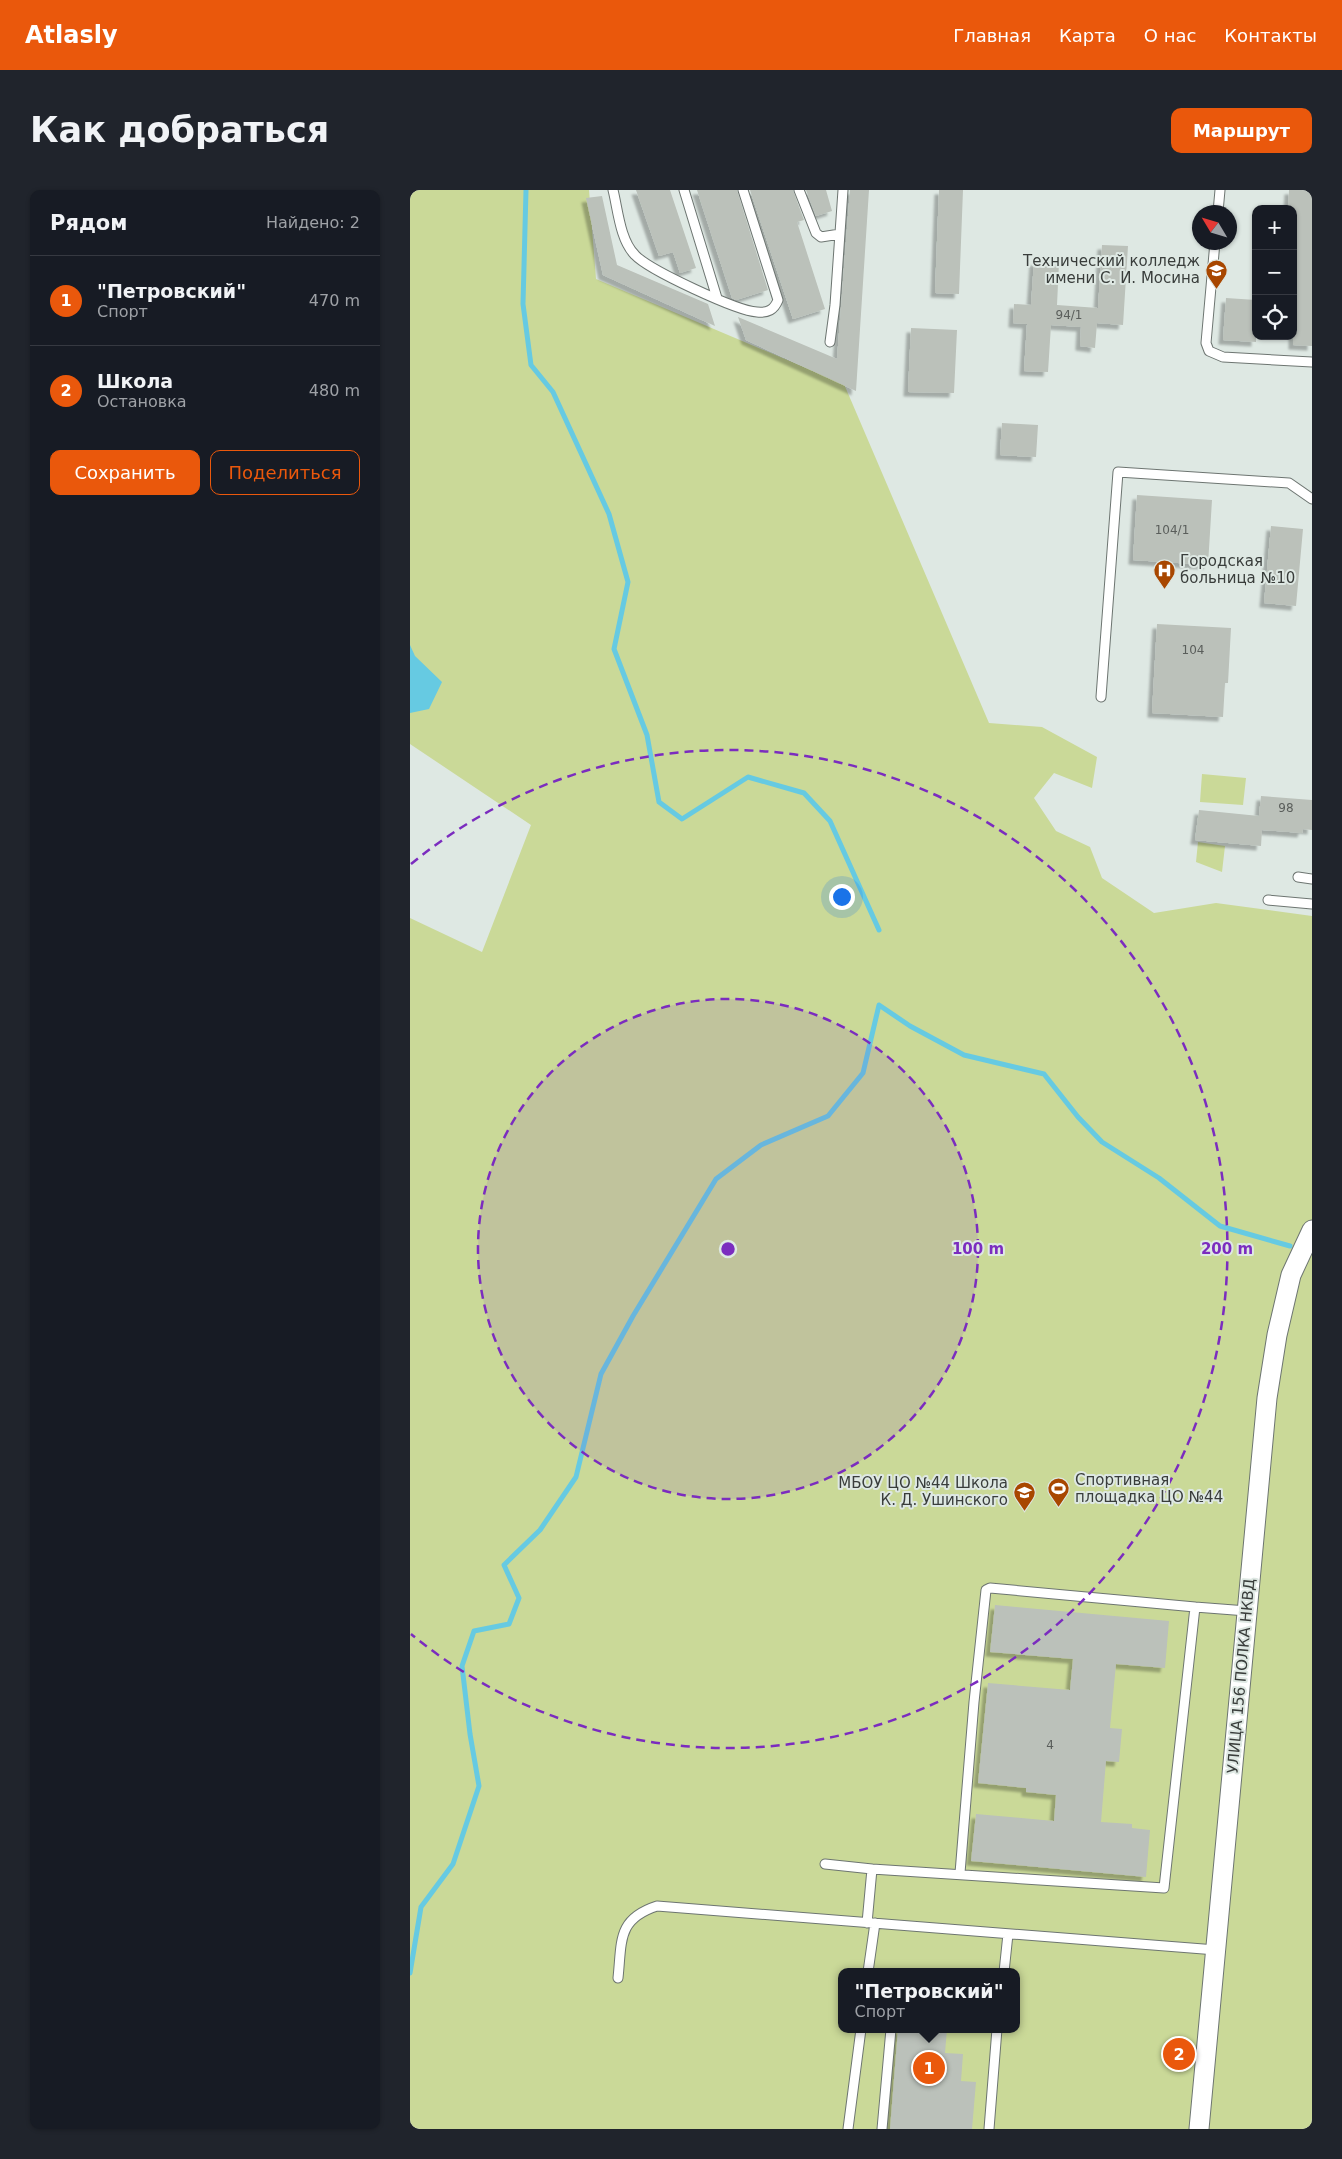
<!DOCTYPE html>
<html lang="ru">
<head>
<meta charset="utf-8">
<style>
	:root { --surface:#171b24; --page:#20242c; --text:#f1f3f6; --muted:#9ea1a6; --line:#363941; --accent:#ea580c }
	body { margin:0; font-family:"DejaVu Sans",sans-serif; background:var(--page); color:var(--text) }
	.controls { position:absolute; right:15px; top:15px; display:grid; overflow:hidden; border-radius:10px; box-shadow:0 1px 4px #0004 }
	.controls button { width:45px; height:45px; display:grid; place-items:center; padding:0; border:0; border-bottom:1px solid var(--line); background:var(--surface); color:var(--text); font:25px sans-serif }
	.compass { position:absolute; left:782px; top:15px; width:45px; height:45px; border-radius:50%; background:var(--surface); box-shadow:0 1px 4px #0004; rotate:308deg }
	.you { position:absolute; left:431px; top:706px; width:18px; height:18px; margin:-12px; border:4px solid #fff; border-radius:50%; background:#1a73e8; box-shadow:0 0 0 8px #1a73e833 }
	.badge { display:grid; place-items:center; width:32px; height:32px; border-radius:50%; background:var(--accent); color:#fff; font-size:16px; font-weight:700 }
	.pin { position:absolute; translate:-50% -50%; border:2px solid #fff; box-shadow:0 1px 5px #0006 }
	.popup { position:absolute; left:428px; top:1778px; width:182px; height:65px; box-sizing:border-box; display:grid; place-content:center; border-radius:10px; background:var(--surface); filter:drop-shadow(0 1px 4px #0005); font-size:16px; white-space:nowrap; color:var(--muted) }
	.popup b { font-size:19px; color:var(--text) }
	.popup::after { content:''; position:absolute; left:50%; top:100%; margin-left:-10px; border:10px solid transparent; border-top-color:var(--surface) }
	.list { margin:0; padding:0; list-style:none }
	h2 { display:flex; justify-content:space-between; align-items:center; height:65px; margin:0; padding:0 20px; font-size:21px }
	h2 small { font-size:16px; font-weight:400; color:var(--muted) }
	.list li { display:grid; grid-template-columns:32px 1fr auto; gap:15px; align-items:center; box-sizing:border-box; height:90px; padding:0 20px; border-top:1px solid var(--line) }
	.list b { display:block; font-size:19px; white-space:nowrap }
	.list p { margin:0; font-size:16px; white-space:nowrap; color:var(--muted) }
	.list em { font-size:16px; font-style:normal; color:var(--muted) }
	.actions { display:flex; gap:10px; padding:15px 20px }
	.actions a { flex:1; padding:11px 0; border:1px solid var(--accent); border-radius:10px; text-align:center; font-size:18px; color:var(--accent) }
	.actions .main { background:var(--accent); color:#fff }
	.icon { flex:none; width:28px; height:28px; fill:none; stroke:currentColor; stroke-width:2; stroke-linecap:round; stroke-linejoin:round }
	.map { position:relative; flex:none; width:902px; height:1939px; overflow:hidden; border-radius:10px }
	header { display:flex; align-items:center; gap:30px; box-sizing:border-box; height:70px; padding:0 25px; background:var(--accent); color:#fff }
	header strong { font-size:24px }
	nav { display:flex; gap:28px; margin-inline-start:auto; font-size:18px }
	.intro { display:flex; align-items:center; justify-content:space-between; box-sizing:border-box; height:120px; padding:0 30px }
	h1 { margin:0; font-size:35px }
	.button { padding:12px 22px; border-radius:10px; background:var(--accent); color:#fff; font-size:18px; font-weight:700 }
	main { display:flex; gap:30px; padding:0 30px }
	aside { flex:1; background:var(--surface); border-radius:10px; box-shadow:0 1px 4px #0004 }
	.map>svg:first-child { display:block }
</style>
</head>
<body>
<header>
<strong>Atlasly</strong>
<nav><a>Главная</a><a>Карта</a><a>О нас</a><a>Контакты</a></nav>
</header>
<div class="intro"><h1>Как добраться</h1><a class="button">Маршрут</a></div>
<main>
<aside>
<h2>Рядом<small>Найдено: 2</small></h2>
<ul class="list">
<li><span class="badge">1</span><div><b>&quot;Петровский&quot;</b><p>Спорт</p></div><em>470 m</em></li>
<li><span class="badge">2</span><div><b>Школа</b><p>Остановка</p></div><em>480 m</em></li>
</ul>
<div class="actions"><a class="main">Сохранить</a><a>Поделиться</a></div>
</aside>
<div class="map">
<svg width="902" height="1939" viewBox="0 0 902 1939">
	<defs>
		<filter id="shadow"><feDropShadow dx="-4.5" dy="4.5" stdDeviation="1" flood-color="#0004"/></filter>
	</defs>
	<rect width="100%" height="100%" fill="#dee8e3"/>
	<!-- green -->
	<path fill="#cad998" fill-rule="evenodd" d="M0,0H179L186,89L434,194L579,533L632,537L687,567L682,598L644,583L624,608L646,641L680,657L692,688L744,723L806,713L902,726V1939H0V728L72,762L121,635L0,554ZM432,1782H606V1839H432Z
		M792,584L836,588L833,615L790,612Z
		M788,652L815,656L812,682L786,672Z"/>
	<!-- water -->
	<path fill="#66cae2" d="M0,455L5,466L32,492L19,519L0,523Z"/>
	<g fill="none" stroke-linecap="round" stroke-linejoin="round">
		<!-- stream -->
		<path stroke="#66cae2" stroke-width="5" d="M116,0L113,114L121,175L143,202L199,324L218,392L204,459L237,545L249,612L272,629L338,587L394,603L420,631L469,740
			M0,1783L11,1717L43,1674L69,1596L60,1544L52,1476L64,1441L99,1434L109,1408L94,1375L130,1340L166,1287L191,1184L223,1126L306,989L351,955L418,926L453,883L469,815L500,836L554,865L634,884L668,927L692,952L749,988L810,1036L880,1056"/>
	</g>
	<!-- building -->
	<path fill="#bbc1ba" filter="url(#shadow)" d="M226,0H260L286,78L270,83L263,62L249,66Z
		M287,0H327L358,100L326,110L322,108Z
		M340,0H383L394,30L387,32L415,119L383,129Z
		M396,0H416L422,21L406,26Z
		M440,0H459L446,201L336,150L328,127L427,169Z
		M529,0H553L549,104L525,103Z
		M879,0H902V156L883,155V19H878Z
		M192,6L207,75L298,114L305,136L193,85L176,8Z
		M692,55L718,56L713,135L687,133L685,158L670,156L671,137L641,135L638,182L614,181L617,134L603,133L604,114L621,115L624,71L649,73L647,115L688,118Z
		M816,108L846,110V152L813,150Z
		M501,138L547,140L544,203L498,202Z
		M592,233L628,235L626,267L590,265Z
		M727,305L802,310L798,375L723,370Z
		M861,336L893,339L886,416L854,413Z
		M747,434L821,438L818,493H815L813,527L742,523Z
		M851,606L902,610V640L893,639L892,643L852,640L851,656L785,650L789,620L849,626Z
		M585,1415L759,1431L755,1478L706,1474L700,1538L712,1539L709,1572L696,1571L691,1632L722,1634V1638L740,1640L736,1687L561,1671L566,1624L644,1631L646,1605L616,1602V1598L568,1593L578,1493L660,1500L663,1469L580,1462Z
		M488,1839H537L535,1863L553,1864L551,1891L566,1892L562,1939H480Z"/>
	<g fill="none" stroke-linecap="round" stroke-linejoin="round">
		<defs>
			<path id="service" d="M203,0C208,20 210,50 225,65C239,80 327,121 347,122C358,123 364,120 368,110L333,0
				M274,0L307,108
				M389,0L406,43L411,47L430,44
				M808,22L810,0
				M805,52L796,153L799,161L813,167L902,172
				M420,152L425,115L433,0
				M691,507L708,282L879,293L902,309
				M888,687L902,689
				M858,710L902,714
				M415,1674L462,1679
				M550,1683L564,1512L576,1400L580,1398L785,1417
				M457,1733L462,1679L754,1698L785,1417L837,1421
				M458,1782L465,1733
				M594,1782L598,1744
				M208,1788C212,1751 207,1729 247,1716L806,1760
				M438,1939L451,1839
				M472,1939L481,1839
				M579,1939L587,1839"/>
			<path id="minor" d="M789,1939L857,1208L867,1145L881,1085L902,1040"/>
		</defs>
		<!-- service casing -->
		<use href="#service" stroke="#6d7571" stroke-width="11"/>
		<!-- minor casing -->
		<use href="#minor" stroke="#6d7571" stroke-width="21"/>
		<!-- service -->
		<use href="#service" stroke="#fff" stroke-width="9"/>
		<!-- minor -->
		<use href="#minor" stroke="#fff" stroke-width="19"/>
	</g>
	<!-- distance rings -->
	<circle cx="318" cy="1059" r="250" fill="#7b2cbf" fill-opacity=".12"/>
	<g fill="none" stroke="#7b2cbf" stroke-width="2.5" stroke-dasharray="9 6">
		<circle cx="318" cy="1059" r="250"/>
		<path d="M1 674A499 499 0 1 1 1 1444"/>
	</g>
	<!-- icons -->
	<defs>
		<symbol id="university-pin" viewBox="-11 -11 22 30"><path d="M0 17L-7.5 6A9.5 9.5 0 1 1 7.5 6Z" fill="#a84700" stroke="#dee8e3"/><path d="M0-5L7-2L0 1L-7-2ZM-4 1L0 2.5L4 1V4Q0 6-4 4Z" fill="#fff"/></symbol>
		<symbol id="hospital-pin" viewBox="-11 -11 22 30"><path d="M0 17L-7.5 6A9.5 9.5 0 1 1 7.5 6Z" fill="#a84700" stroke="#dee8e3"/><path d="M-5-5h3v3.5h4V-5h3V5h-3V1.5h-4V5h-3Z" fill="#fff"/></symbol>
		<symbol id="stadium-pin" viewBox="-11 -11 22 30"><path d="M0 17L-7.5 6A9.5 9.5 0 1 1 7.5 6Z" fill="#a84700" stroke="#dee8e3"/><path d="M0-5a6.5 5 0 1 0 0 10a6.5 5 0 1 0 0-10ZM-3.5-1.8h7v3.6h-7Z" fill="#fff"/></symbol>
		<symbol id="school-pin" viewBox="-11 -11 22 30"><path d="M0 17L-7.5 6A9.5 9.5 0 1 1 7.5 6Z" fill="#a84700" stroke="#dee8e3"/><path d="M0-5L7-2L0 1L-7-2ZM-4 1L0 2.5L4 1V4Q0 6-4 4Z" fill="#fff"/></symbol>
	</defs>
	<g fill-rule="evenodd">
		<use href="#university-pin" x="794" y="68" width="25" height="34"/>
		<use href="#hospital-pin" x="742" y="368" width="25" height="34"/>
		<use href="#stadium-pin" x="636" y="1286" width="25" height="34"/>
		<use href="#school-pin" x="602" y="1290" width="25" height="34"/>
	</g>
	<g text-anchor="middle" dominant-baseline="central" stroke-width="4" stroke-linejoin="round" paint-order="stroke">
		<!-- number labels -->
		<g font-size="12" fill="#5a5e5b">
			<text x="659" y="125">94/1</text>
			<text x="762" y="340">104/1</text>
			<text x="783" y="460">104</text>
			<text x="876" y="618">98</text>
			<text x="640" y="1555">4</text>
		</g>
		<!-- poi labels -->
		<g font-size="15" fill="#393d3b" stroke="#dee8e3" text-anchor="end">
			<text x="790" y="71">Технический колледж<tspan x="790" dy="17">имени С. И. Мосина</tspan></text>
			<text x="770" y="371" text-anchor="start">Городская<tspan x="770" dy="17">больница №10</tspan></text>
			<text x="665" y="1290" text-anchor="start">Спортивная<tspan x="665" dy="17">площадка ЦО №44</tspan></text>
			<text x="598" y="1293">МБОУ ЦО №44 Школа<tspan x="598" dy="17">К. Д. Ушинского</tspan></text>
		</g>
		<!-- street labels -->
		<g font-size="15" fill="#393d3b" stroke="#dee8e3">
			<text transform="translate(831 1486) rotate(-85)">УЛИЦА 156 ПОЛКА НКВД</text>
		</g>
	</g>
	<circle cx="318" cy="1059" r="8" fill="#7b2cbf" stroke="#dee8e3" stroke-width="2.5"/>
	<g font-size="15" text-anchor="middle" font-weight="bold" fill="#7b2cbf" stroke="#dee8e3" stroke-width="4" stroke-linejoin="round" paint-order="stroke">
		<text x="568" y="1064">100 m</text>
		<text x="817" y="1064">200 m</text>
	</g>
</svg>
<div class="controls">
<button>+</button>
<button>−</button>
<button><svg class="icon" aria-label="locate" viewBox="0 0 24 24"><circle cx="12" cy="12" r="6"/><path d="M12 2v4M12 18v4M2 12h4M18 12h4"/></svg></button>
</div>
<svg class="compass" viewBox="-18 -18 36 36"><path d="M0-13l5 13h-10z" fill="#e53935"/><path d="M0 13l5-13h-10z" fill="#9ea1a6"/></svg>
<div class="you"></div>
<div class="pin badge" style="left:519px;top:1878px">1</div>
<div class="popup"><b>&quot;Петровский&quot;</b>Спорт</div>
<div class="pin badge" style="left:769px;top:1864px">2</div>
</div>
</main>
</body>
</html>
